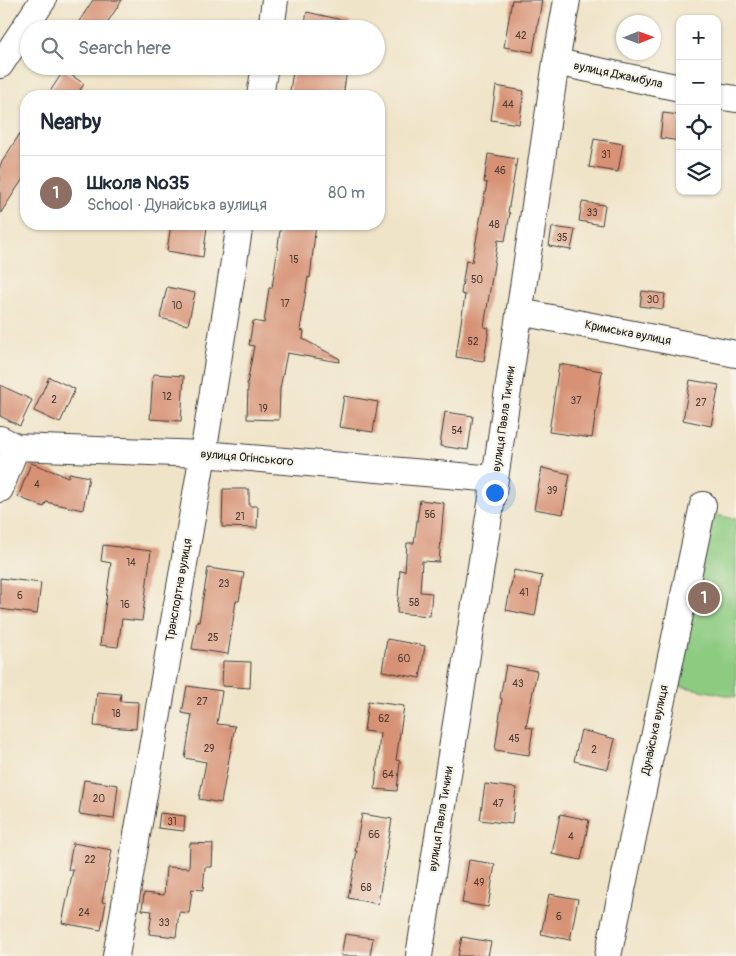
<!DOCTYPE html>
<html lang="en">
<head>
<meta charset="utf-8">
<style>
	:root { --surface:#fff; --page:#f2f2f3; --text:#1f2937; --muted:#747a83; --line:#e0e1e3; --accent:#c8321e }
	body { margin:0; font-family:Pangolin,sans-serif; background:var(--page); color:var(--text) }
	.controls { position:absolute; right:15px; top:15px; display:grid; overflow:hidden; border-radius:10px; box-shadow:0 1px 4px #0004 }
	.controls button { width:45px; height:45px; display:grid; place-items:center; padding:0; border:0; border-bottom:1px solid var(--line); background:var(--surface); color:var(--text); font:25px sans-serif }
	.compass { position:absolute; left:616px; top:15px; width:45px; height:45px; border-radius:50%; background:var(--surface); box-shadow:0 1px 4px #0004; rotate:89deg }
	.you { position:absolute; left:494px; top:492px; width:18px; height:18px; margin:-12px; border:4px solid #fff; border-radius:50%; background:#1a73e8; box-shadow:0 0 0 8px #1a73e833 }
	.badge { display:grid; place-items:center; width:32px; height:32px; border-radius:50%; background:var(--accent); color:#fff; font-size:16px; font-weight:700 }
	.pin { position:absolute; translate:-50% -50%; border:2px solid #fff; box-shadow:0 1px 5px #0006 }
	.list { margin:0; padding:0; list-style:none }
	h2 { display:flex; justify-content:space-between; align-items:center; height:65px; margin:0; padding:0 20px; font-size:21px }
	h2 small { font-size:16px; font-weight:400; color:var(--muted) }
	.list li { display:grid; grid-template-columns:32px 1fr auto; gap:15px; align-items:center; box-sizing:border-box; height:75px; padding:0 20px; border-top:1px solid var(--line) }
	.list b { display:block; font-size:19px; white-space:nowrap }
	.list p { margin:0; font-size:16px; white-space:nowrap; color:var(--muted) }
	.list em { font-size:16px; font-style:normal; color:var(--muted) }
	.icon { flex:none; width:28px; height:28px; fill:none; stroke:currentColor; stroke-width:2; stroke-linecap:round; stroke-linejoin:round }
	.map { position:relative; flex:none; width:736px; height:956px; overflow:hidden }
	.search { position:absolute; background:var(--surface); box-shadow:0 1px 4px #0004; left:20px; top:20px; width:365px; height:55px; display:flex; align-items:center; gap:12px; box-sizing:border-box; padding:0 18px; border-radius:28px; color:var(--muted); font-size:19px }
	.panel { position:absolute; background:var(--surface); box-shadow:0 1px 4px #0004; left:20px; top:90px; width:365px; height:140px; border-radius:20px }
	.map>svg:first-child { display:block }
</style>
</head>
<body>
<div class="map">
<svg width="736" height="956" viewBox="0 0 736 956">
	<rect width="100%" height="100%" fill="#f7f3e8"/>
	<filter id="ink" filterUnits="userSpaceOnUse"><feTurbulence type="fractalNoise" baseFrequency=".02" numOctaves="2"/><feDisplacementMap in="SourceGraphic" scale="10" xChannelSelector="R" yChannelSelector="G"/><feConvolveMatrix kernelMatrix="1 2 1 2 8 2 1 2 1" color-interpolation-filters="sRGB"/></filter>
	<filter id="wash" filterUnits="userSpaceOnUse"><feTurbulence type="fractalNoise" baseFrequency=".0096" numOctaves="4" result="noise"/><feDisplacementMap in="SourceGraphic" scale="20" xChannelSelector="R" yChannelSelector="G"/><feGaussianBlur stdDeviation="1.12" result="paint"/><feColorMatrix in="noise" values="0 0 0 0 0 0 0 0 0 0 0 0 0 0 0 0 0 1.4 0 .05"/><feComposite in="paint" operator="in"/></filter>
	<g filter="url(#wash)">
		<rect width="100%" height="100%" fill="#f0e4c8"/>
		<!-- green -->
		<path fill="#8dcb81" stroke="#54744e" d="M712,514L736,519V697L679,686Z"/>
		<g id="blocks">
			<!-- building -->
			<path fill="#d79275" d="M93,0H122L103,29H74Z
				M512,0H542L533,52L504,47Z
				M307,12L351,22V29H304Z
				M294,66H321L347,70L343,96H289Z
				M64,70L84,84L76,96H47Z
				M496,86L524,91L519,124L491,120Z
				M663,113L680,115V141L660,138Z
				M26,124V174L0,214V165Z
				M594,139L623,144L618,172L589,167Z
				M488,154L517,159L508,212L510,213L505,241L498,240L484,327L489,328L484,361L456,357L465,295L461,294L466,260L472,262L487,183L484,182Z
				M582,202L605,205L602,225L579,221Z
				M171,224L207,227L203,257L167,251Z
				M281,224H316L310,278L308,277L300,330L304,331L303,339L340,359L339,362L287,353L280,389L279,420L247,419L248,385L247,384L254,346L249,345L253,321L264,323L269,288H272Z
				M552,227L575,230L571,250L549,246Z
				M167,287L195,293L188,325L160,318Z
				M642,291L665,294L663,309L640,306Z
				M559,364L602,371L592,438L549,432Z
				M153,374L184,376L181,421L150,419Z
				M49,377L75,389L60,423L34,411Z
				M690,380L719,385L711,426L683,420Z
				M0,385L32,400L20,426L0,416Z
				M344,396L378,402L373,432L339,427Z
				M445,412L473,416L468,450L440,446Z
				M31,463L68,477L69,473L89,477L83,510L46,502L44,507L18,497Z
				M542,468L570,474L563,514L534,509Z
				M223,489H249V506H258L257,528L222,527Z
				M420,500L444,503L439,562L422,561L420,592L432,593L430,616L397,613L400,570L405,571L407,543H414Z
				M103,545L151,551L142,621L122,619L118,647L100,645L111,563L101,561Z
				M208,568L244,573L239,601H236L228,654L192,649L197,621L199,622Z
				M514,570L542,576L535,616L506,610Z
				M0,578L41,583L37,614L0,609Z
				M387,639L425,646L420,678L382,671Z
				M223,661L251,662L250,688L222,686Z
				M506,665L537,671L526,727L533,728L529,755L495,750L502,699L500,698Z
				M187,686L222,691L217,724L235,726L221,803L199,799L206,762L185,758L192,715L182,713Z
				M97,692L121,694L120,701L138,702L136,729L94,726Z
				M368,701L404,706L396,760L400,761L397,791L375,789L380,733L364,731Z
				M581,730L615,739L608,769L574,761Z
				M84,780L118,785L114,819L79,814Z
				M485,784L516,788L512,824L480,820Z
				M160,813L185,816L184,831L158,828Z
				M362,814L392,819L378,904L348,898L357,851H355Z
				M560,814L589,820L581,860L552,854Z
				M73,843L112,850L102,902L106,903L101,930L62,923L73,870H68Z
				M190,843L213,844L212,867H205L203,890L192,889L189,913L179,912L176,937L149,934L152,911L142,910L144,893L164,895L166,867L189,868Z
				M469,860L495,864L488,907L462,903Z
				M549,894L578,899L570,940L541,934Z
				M345,934L373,938L370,956H341Z
				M462,937L491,942L488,956H458Z"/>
		</g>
	</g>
	<g filter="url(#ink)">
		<use href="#blocks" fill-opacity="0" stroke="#3c3a36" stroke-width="1"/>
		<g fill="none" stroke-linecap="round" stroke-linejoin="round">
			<defs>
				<path id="minor" d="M271,29L275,0
					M556,62L680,88
					M0,65L43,0
					M260,96L265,66
					M717,96L736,99
					M520,312L736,354
					M0,439L16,447L203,454L495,479
					M0,489L16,447
					M116,956L203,454L240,224
					M419,956L495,479L556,62L567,0
					M608,956L703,505"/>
			</defs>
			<!-- minor casing -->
			<use href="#minor" stroke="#3c3a36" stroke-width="28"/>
			<!-- minor -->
			<use href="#minor" stroke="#fff" stroke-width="26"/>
		</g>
	</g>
	<g text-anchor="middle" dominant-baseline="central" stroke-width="4" stroke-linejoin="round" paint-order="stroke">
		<!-- number labels -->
		<g font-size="10" fill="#4b3a32">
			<text x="521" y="36">42</text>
			<text x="508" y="105">44</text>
			<text x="606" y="155">31</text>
			<text x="500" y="171">46</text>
			<text x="592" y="213">33</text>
			<text x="494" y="225">48</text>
			<text x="562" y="238">35</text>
			<text x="294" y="260">15</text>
			<text x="477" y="280">50</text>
			<text x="653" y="300">30</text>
			<text x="285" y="304">17</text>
			<text x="177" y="306">10</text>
			<text x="473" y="342">52</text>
			<text x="167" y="397">12</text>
			<text x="54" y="400">2</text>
			<text x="576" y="401">37</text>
			<text x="701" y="403">27</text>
			<text x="263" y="409">19</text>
			<text x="457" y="431">54</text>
			<text x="37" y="485">4</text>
			<text x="552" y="491">39</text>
			<text x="430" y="515">56</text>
			<text x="240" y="517">21</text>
			<text x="131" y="563">14</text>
			<text x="224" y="584">23</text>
			<text x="524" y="593">41</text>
			<text x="20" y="596">6</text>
			<text x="414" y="603">58</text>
			<text x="125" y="605">16</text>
			<text x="213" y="638">25</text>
			<text x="404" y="659">60</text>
			<text x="518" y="684">43</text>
			<text x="202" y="702">27</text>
			<text x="116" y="714">18</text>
			<text x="384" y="719">62</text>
			<text x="514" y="739">45</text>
			<text x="209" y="749">29</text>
			<text x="594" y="750">2</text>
			<text x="388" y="775">64</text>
			<text x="99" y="799">20</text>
			<text x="498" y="804">47</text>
			<text x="172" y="822">31</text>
			<text x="374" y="835">66</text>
			<text x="571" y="837">4</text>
			<text x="90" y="860">22</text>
			<text x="479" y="883">49</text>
			<text x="366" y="888">68</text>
			<text x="84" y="913">24</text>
			<text x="559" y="917">6</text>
			<text x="164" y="923">33</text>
		</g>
		<!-- street labels -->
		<g font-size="12" fill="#1c1c1c" stroke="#f7f3e8">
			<text transform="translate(618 75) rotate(12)">вулиця Джамбула</text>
			<text transform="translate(628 333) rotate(11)">Кримська вулиця</text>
			<text transform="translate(504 419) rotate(-82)">вулиця Павла Тичини</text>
			<text transform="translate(247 458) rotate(5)">вулиця Огінського</text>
			<text transform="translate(179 590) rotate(-80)">Транспортна вулиця</text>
			<text transform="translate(655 730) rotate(-78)">Дунайська вулиця</text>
			<text transform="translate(441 819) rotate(-81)">вулиця Павла Тичини</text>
		</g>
	</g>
</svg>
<div class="controls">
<button>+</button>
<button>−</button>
<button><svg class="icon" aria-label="locate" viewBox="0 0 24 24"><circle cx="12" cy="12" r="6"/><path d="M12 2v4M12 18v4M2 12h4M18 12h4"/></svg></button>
<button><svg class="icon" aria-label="layers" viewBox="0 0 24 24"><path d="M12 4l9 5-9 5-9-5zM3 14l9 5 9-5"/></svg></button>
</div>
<svg class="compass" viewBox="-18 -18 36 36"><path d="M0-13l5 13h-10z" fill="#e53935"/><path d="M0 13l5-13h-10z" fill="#747a83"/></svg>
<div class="you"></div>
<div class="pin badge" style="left:704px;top:598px;background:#8d6e63">1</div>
<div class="search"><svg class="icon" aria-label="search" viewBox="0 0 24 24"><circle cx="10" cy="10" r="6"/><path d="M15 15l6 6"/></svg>Search here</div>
<section class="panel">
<h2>Nearby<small></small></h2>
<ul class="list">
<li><span class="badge" style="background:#8d6e63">1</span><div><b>Школа №35</b><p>School · Дунайська вулиця</p></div><em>80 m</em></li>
</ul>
</section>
</div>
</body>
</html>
